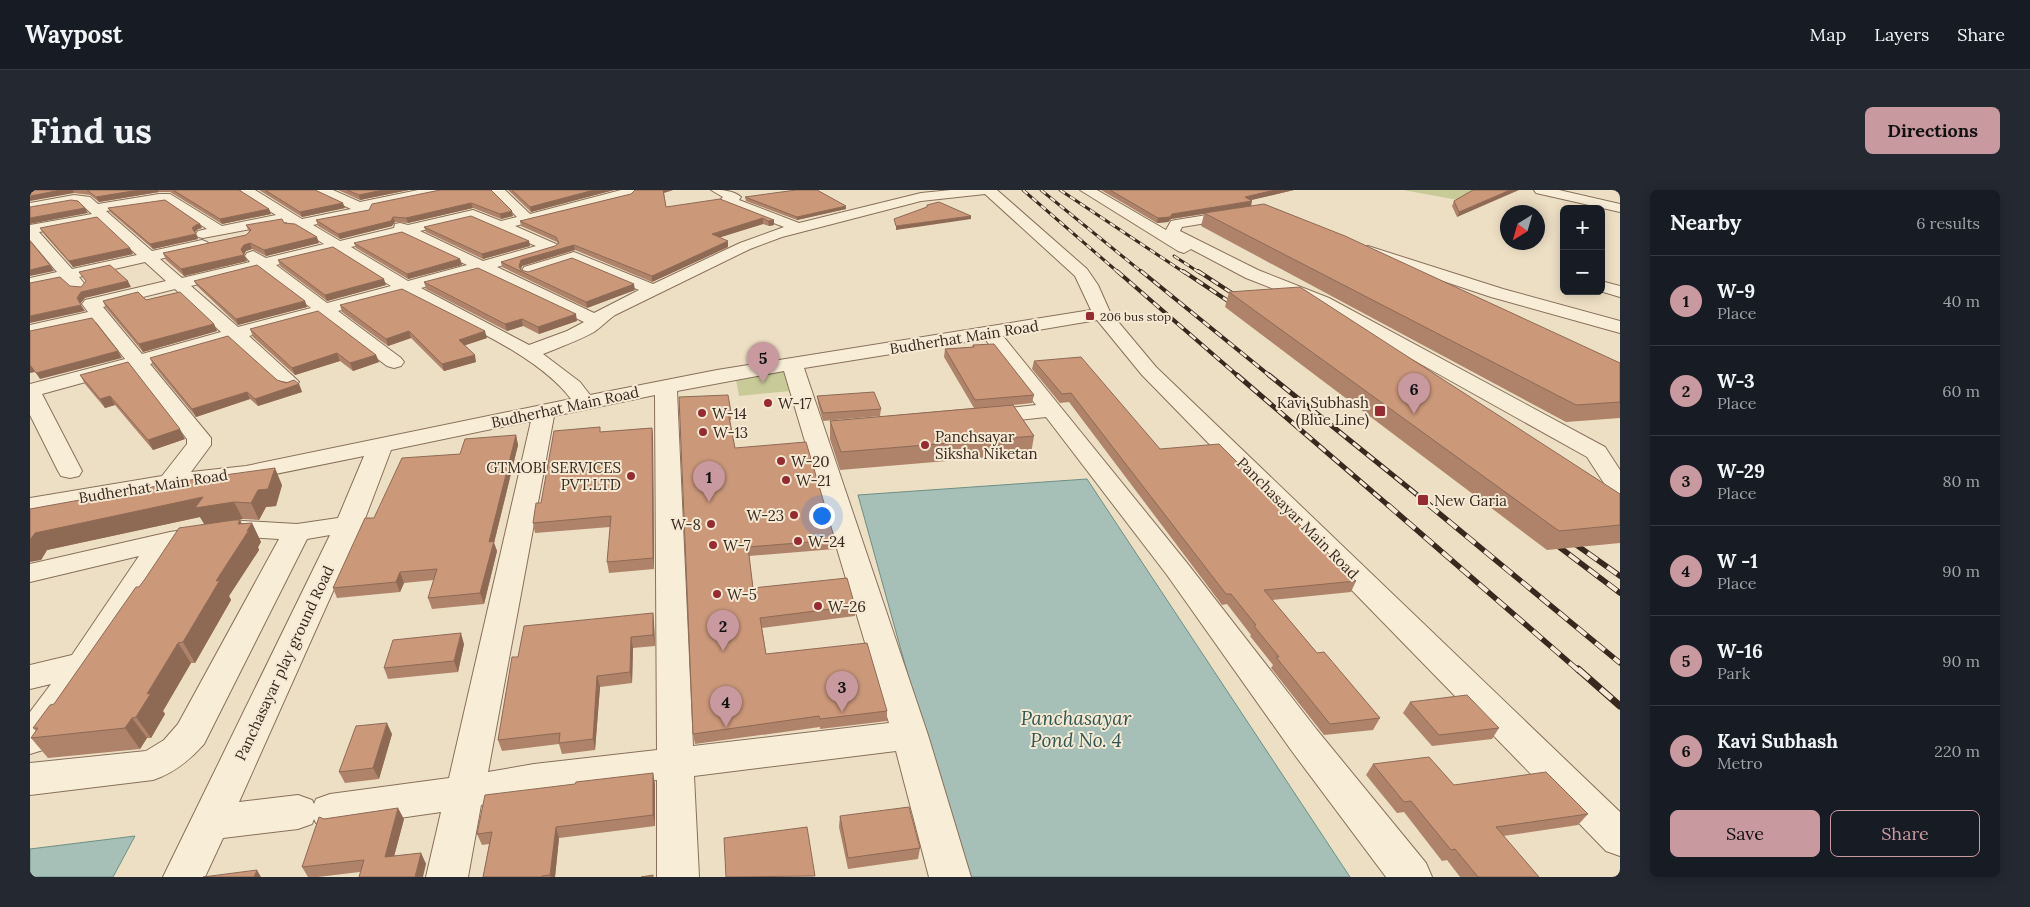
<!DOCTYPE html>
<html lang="en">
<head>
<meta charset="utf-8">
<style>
	:root { --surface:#171b24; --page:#242831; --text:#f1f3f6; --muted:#9ea1a6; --line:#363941; --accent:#c8999e }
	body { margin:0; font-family:Lora,serif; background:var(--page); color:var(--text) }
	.controls { position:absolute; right:15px; top:15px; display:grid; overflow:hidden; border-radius:8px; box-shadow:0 2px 12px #0003 }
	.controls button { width:45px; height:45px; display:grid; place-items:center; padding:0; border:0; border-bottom:1px solid var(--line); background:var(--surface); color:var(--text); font:25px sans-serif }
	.compass { position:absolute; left:1470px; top:15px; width:45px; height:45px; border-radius:50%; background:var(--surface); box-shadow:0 2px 12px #0003; rotate:217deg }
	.you { position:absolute; left:791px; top:325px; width:18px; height:18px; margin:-12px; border:4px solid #fff; border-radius:50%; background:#1a73e8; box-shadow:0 0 0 8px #1a73e833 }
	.badge { display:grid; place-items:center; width:32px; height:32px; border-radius:50%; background:var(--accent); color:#111; font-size:16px; font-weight:700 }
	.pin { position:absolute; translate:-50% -41px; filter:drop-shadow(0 1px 2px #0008) }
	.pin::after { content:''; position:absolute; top:26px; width:18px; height:15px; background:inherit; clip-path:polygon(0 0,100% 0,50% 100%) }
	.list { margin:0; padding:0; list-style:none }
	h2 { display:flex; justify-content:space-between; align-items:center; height:65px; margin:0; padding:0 20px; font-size:21px }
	h2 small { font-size:16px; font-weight:400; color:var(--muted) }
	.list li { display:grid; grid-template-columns:32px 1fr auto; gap:15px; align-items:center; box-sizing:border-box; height:90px; padding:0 20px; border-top:1px solid var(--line) }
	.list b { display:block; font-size:19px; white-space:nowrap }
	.list p { margin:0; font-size:16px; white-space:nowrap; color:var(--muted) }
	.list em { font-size:16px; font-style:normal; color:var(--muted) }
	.actions { display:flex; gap:10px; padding:15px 20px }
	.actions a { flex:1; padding:11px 0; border:1px solid var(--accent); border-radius:8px; text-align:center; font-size:18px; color:var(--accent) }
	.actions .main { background:var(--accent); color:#111 }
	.map { position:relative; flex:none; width:1590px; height:687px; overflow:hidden; border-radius:8px }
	header { display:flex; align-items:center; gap:30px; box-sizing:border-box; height:70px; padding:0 25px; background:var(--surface); border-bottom:1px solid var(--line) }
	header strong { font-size:24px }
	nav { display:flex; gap:28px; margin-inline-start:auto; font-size:18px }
	.intro { display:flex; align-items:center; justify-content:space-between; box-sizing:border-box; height:120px; padding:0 30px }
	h1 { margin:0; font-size:35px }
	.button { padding:12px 22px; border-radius:8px; background:var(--accent); color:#111; font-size:18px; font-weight:700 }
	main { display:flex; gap:30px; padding:0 30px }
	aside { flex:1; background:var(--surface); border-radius:8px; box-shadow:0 2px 12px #0003 }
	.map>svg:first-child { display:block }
</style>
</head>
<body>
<header>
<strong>Waypost</strong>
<nav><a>Map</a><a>Layers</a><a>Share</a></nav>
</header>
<div class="intro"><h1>Find us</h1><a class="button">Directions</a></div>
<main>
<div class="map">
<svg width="1590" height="687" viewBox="0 0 1590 687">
	<rect width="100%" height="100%" fill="#eddfc4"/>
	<!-- green -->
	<path fill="#c8cb98" d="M1373,0H1465L1433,11Z
		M758,177L761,201L709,206L705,185Z"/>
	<!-- water -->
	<path fill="#a6c0b7" stroke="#6d8f84" d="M1057,289L1320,687H934L828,305Z
		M105,646L83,687H0V659Z"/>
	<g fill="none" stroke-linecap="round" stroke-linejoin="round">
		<defs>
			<path id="minor" d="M211,0H225L272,29L321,19L287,3L285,0H303L330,12L388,0H414L412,3L341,18L342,20L340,23L283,35L310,51L364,38L365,34L370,33L378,35L443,20L471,31L487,27L460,0H475L500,24L591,0H605L606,3L601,7L485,36L526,54L529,57L526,60L467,77L564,123L609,100L543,72L500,86L494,85L492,81L494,77L544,62L623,94L710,53L754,37L692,13L690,10L693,7L681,0C692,0 703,0 711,7L709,10L769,33L891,3L921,0H967L1057,79L1068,95L1080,122L1126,177L1590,622V666L1576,661L1112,185L1067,130L973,146L1157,373L1287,540L1396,673L1402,687H1356L1261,560L1137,385L1016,227L950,234L942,232L939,227L942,222L1006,215L955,149L774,178L898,545L941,687H899L866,561L664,586L669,687H627V590L504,606L451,615L438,687H396L411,622L300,638L286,633L284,629L282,634L268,639L193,648L175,687H133L300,345L277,349L174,554C159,571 144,583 123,590L0,605V573L116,561L134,550L148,534L249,349L213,347L142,358L65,482L13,560L0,564V522L21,494L0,499V475L42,465L109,366L0,392V374L140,342L213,331L267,334L308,328L334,266L216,290L148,299C141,308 135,309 124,306L121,303L0,324V308L132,286L157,254V249L103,179L12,204L52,281L49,286L40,288L31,286L28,281L0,225V194L95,169L66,132L0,147V135L58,122L52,114L55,110L136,91L115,72L49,87L57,97L54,101C43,103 40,99 34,91L0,98V88L27,82L0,50V35L62,24L51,14L44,13L0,21V13L44,5L60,7L68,14L129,4H140L192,36L246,25L212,4ZM955,4L1045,86L1061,120L687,180L560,205L550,192L513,164C530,157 548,151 564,142C571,137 578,130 585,125L720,59L752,47L891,11ZM129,12H137L177,39L168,41L166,44L168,47L173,48L257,32L256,35L258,38H268L294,54L236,68L223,61L217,63L215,66L220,72L152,88L130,69L177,58L180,55L177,52L172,50L122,61L76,21ZM442,29L506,56L453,71L390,41ZM70,31L107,65L42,79L9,42ZM374,45L437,75L378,91L321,57ZM305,61L361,96L297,113L246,75ZM230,79L281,118L208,137L161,96ZM450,82L554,132L537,141L499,155L391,98ZM145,99L191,142L112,164L73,117ZM374,103C425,131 506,163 541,209L216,276L161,282L181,255V248L120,174L201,151L251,196L258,198L265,196L269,192L265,188L219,146L291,126L357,176L364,178L371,176L374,172L371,168L308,121ZM754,181L859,533L663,556L647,201ZM625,205L627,560L504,574L458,582L524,226ZM501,231L419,588L300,604L286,609L284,614L282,610L268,605L209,612L333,334L361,260Z
				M1050,0H1067L1136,40L1141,31L1146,30L1208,20L1213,21L1215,24L1213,27L1152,37L1150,41L1228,80L1299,108L1575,257L1590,280V307L1581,304L1557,267L1287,116L1216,88L1161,59L1154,63L1148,61Z
				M1504,0H1529L1590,14V22L1506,3Z
				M1338,56L1473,99L1590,131V143L1461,107L1332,64L1330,61L1332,58Z
				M1571,91L1590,96V107L1570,101Z"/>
		</defs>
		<!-- minor casing -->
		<use href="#minor" stroke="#88705b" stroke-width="2"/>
		<!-- minor -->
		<use href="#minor" fill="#f8edd7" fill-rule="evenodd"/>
		<defs>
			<path id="rail-far4" d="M993,0L1089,83
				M1011,0L1113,83
				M1030,0L1155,83
				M1144,66L1170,83"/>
			<path id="rail-far3" d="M1087,81L1208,186
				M1111,81L1240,186
				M1153,81L1207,117
				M1168,81L1211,109"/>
			<path id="rail-far2" d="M1207,185L1359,316
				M1239,185L1401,316"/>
			<path id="rail-far1" d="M1358,315L1549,481
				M1399,315L1590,473
				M1538,349L1590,386
				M1520,350L1590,403"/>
			<path id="rail" d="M1548,479L1590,516"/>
		</defs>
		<!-- rail-far4 casing -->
		<use href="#rail-far4" stroke="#38291e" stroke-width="3"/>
		<!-- rail-far3 casing -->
		<use href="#rail-far3" stroke="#38291e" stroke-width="4"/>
		<!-- rail-far2 casing -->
		<use href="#rail-far2" stroke="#38291e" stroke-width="5"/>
		<!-- rail-far1 casing -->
		<use href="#rail-far1" stroke="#38291e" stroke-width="5.5"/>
		<!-- rail casing -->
		<use href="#rail" stroke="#38291e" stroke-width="7"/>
		<!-- rail-far4 -->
		<use href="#rail-far4" stroke="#f5e9d3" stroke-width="2" stroke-dasharray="6" stroke-linecap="butt"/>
		<!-- rail-far3 -->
		<use href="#rail-far3" stroke="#f5e9d3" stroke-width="2.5" stroke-dasharray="8" stroke-linecap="butt"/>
		<!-- rail-far2 -->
		<use href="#rail-far2" stroke="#f5e9d3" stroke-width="3" stroke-dasharray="9" stroke-linecap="butt"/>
		<!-- rail-far1 -->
		<use href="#rail-far1" stroke="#f5e9d3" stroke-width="4" stroke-dasharray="12" stroke-linecap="butt"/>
		<!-- rail -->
		<use href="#rail" stroke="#f5e9d3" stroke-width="5" stroke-dasharray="15" stroke-linecap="butt"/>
	</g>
	<!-- wall -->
	<path fill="#af8369" d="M0,0H210L209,1L239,19L241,24L192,34L140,2H129L69,12L60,5L44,3Z
		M229,0H285L315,18L272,27Z
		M308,0H379L330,10Z
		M410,0L483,26L471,29L443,18L378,33L365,32L362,36L310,49L288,36L286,30L339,20Z
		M478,0H584L501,22Z
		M605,0H643L634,3L636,17L744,30V35L739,36L733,34L689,47L698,57L622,92L545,60L492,76L491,80L498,82L605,100L557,118L472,77L471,72L525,56L528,54L527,52L491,36L490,31L601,4Z
		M1071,0H1264L1221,10V16L1590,173V228L1536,232L1171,36L1174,24L1141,29L1138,32L1127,33Z
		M1443,0L1427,27L1422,16L1424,11Z
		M715,7L816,19L767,30L716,11Z
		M78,18L172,38L168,39L165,42L168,49L123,59L80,22Z
		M254,33L289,53L236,66L222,59L216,61L214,64L217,71L154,86L136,70L133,63L216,45L219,42L216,35Z
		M394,37L499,51L500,56L453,69L396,42Z
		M10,38L100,58L103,64L43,77L13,43Z
		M324,53L430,69L432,75L378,89L326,58Z
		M248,70L356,95L297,111L250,76Z
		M164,91L275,111L277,117L208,135L167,96Z
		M394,92L547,131L509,144L493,136L477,141L396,99Z
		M1199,102L1590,304V353L1517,360L1195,117Z
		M116,110L184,134L187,141L113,162L76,118L73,111Z
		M310,115L457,148L435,155L446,172L414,181L381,148L358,156L312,122Z
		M220,139L346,165L349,172L323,181L310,171L265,185L223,147Z
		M943,155L1004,205L1002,213L983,215L1004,246L1001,264L810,280L800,249V231L944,218L914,167L915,159L942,157Z
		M120,168L269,194L272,202L228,216L220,209L166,227L123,175Z
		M1004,171L1130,259L1326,391L1321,402L1242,410L1287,463L1350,528L1343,540L1294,545L1241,478L1243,475L1220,446L1221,445L1197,414L1192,415L1039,212L1030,213L1002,179Z
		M50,185L155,249L123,260L85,215L75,218L55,194Z
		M787,206L851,219L850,226L793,231L788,213Z
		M649,207L701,222V230H700L705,258L805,350V359L719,366L723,398L825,416V426L732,438L736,464L857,521V531L790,539V537L665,554L663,544Z
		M622,238L623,247L624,379L579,383L577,372L580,337L505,343L503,333L511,313L571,242Z
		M486,245L488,255L464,353L467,361L454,414L402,419L398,408L404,390L374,393L370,402L307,408L303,398L344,328L430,264Z
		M252,295L246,316L236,317L229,330L213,329L207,330L211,333H222L231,352L228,357L229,360L199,406L201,410L165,473H161L133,521L135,524L121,548H117L110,559L18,568L1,548L6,541L3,538L24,514L109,397L174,334L170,327L17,360L11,370L0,319Z
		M623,423L624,434L625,456L603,458L602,493L570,497L565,560L532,564L529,554L472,561L468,550L488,467Z
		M434,454L428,482L358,489L354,478Z
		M1380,512L1469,538L1462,549L1402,556L1373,523Z
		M362,544L349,589L315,593L309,582Z
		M1343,574L1424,595L1558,624L1548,635L1473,646L1509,687H1430L1417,670L1412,671L1374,622L1367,623L1336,585Z
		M625,594V636L529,648L525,687H453L459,654L452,655L447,644Z
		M810,626L890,658L888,669L818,679L809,637Z
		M294,629H374L364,666L391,663L396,674L288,687H278L272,677Z"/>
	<!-- shaded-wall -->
	<path fill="#8e6a55" d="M31,0H43L44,3L0,11V6Z
		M109,0H128L129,2L69,12L66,7Z
		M353,0H379L330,10L329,5Z
		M564,0H584L501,22L500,17Z
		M633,0H643L633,3Z
		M1245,0H1264L1213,12L1215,7Z
		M1480,0H1489L1427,27L1429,22Z
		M1222,11L1221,16L1141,29L1138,32L1127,33L1128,28L1142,24Z
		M313,13L315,18L272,27L270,22Z
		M441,13L443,18L378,33L376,28Z
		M816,16V19L767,30V27Z
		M55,18L58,23L0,34V28Z
		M239,19L241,24L192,34L190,29Z
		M482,21L483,26L471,29L470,24Z
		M941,26V29L866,40V36Z
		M363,27L365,32L362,36L310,49L308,44Z
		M733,28V34L682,50V44Z
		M744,30V35L739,36L738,31Z
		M170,34L172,38L168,39L164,43L162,38L166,35Z
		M166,44L168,49L123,59L120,54Z
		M287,47L289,53L236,66L234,60Z
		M499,51L500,56L453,69L452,64Z
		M698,51V57L622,92V86Z
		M220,53L222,59L216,61L214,65L217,71L154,86L151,79L211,59L214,55Z
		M544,55L545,60L492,76L490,82L489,76L491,70Z
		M100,58L103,64L43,77L39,71Z
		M430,69L432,75L378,89L377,84Z
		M20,75L24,81L0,86V80Z
		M354,89L356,95L297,111L295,105Z
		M98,91L101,97L55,108L50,114L47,108L51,102Z
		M604,94L605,100L557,118L556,112Z
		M275,111L277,117L208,135L206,129Z
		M51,115L55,121L0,133V126Z
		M546,124L547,131L509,144L508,137Z
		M492,129L493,136L477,141L475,134Z
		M184,134L187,141L113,162L109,154Z
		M379,141L381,148L358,156L356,149Z
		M455,141L457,148L430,157L429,150Z
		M88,161L92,168L10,189L6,183Z
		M307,163L310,171L265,185L262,178Z
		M346,165L349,172L323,181L320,173Z
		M445,165L446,172L414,181L412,174Z
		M0,175H1L5,182L0,183Z
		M269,194L272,202L228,216L225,209Z
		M217,202L220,209L166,227L162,219Z
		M80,206L85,215L75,218L70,209Z
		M622,238L623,247L624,379L623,368Z
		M150,239L155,249L123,260L118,250Z
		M486,245L488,255L464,353L467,361L454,414L450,403L459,352Z
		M245,278L252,295L246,316L236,317L229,330L221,313L228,300Z
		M173,307L204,312L213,329L175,335L170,327L17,360L11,370L0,372V350L5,343Z
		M210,330L217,344V341L222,333L231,352L228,357L229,360L199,406L201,410L165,473L153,452Z
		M370,382L374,393L370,402L366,392Z
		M623,423L624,434L625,456L623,445Z
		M431,443L434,454L428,482L424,471Z
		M601,447L603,458L602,493L600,482Z
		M148,453L161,473L133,521L135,524L121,548L106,527L117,504Z
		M567,486L570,497L565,560L563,549Z
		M102,528L117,548L110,559L95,538Z
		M357,533L362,544L349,589L343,578Z
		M623,583L625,594V636L623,625Z
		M368,618L374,629L361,678L355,667Z
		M526,637L529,648L525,687H521L520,685Z
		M391,663L396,674L393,687H385Z
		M227,680L231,687H224Z"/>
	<!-- building -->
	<path fill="#cb987a" stroke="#8e6a55" d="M0,0H31L0,6Z
		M57,0H109L66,7Z
		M143,0H209L239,19L190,29Z
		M235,0H285L313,13L270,22Z
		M317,0H353L329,5Z
		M410,0H461L482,21L470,24L441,13L376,28L363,27L361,31L308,44L286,30L339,20L342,14Z
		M482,0H564L500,17Z
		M605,0H633L636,17L690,9L744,30L738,31L733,28L682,44L698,51L622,86L544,55L491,70L489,76L491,80L498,82L542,68L604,94L556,112L471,72L525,56L529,53L526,47L490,31L601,4Z
		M766,0H787L816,16L767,27L715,7Z
		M1080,0H1245L1215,7L1222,11L1142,24L1140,27L1128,28Z
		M1443,0H1480L1429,22L1424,11Z
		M41,10L48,11L55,18L0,28V17Z
		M135,10L170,34L166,35L162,38L166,44L120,54L78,18Z
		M909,12L941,26L866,36L864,29L897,17V15Z
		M1234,14L1315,46L1590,173V212L1546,215L1174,23Z
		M441,26L499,51L452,64L394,37Z
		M67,27L100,58L39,71L10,38Z
		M252,29L254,33L265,34L287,47L234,60L220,53L214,55L211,59L214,65L151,79L133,63L216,45L221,40L216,35Z
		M372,42L430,69L377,84L324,53Z
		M0,51L20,75L0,80Z
		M303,57L354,89L295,105L248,70Z
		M80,75L98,91L51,102L47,108L51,115L0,126V93L30,87L40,96L51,97L56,91L49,82Z
		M227,75L275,111L206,129L164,91Z
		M448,78L546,124L508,137L492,129L475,134L394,92Z
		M1270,97L1590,304V335L1529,341L1199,102Z
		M372,99L455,141L429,150L445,165L412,174L379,141L356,149L310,115Z
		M108,102L116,110L150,102L184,134L109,154L73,111Z
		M288,121L346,165L320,173L307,163L262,178L220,139Z
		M62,128L88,161L6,183L0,175V141Z
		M198,146L247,190L256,193L264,190L269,194L225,209L217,202L162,219L120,168Z
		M964,154L1004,205L945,210L915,159L944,157L943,155Z
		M1051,167L1130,259L1189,254L1326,391L1234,400L1287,463L1294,462L1350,528L1300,534L1246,467H1249L1224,436L1226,435L1201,404H1196L1041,203L1032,204L1004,171Z
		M98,172L150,239L118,250L80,206L70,209L50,185Z
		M844,202L851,219L793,223L787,206Z
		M698,205L701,222H698L705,258L776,252L805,350L718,357L723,398L817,388L825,416L730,428L736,464L837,453L857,521L790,529L789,526L663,544L649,207Z
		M983,215L1004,246L811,262L800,231Z
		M570,237V242L622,238L623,368L577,372L581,326L503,333L506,313H511L524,241Z
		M486,245L459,352L464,351L450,403L398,408L407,379L370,382L366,392L303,398L335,328H344L372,268L430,264L435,249Z
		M245,278L238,299L228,300L221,313L204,312L165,318L173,307L5,343L0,350V319L166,289Z
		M204,330H210L208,334L222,333L217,341L219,340L186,391L190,390L153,452L148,453L117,504L121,503L106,527L102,528L95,538L1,548L8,538H3L20,515L24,514L106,397H109L115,389L149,338Z
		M623,423V445L601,447L600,482L567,486L563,549L529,553L530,543L468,550L482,467H488L494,436Z
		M431,443L424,471L354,478L363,450Z
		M1437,505L1469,538L1409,545L1380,512Z
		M357,533L343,578L309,582L326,536Z
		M1399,567L1424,595L1516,582L1558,624L1466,637L1509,687H1448L1425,659L1421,660L1381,611L1374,612L1343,574Z
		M623,583V625L526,637L520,685L512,686V687H453L462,642L447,644L455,605L545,594L546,592Z
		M879,617L890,658L818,668L810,626Z
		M368,618L355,667L391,663L385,687H329L334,670L272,677L289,627L294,629Z
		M777,637L785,686L696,687L694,648Z
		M227,680L224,687H173Z
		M623,685V687H611Z"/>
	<!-- markers -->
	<g fill="#962c32" stroke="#f5e9d3" stroke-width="2">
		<rect x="1055" y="121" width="10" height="10" rx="2.5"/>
		<circle cx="738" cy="213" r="5"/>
		<rect x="1344" y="215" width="12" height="12" rx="2.5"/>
		<circle cx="672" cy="223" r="5"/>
		<circle cx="673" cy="242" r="5"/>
		<circle cx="895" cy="255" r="5"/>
		<circle cx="751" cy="271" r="5"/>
		<circle cx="601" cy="286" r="5"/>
		<circle cx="756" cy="290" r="5"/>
		<rect x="1387" y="304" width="12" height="12" rx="2.5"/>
		<circle cx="764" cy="325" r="5"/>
		<circle cx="681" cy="334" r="5"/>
		<circle cx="768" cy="351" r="5"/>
		<circle cx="683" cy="355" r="5"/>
		<circle cx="687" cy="404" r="5"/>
		<circle cx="788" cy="416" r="5"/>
	</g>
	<g text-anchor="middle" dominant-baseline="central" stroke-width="4" stroke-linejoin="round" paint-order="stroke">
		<!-- far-poi labels -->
		<g font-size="12" fill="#38291e" stroke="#f5e9d3" text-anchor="start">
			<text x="1070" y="126">206 bus stop</text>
		</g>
		<!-- street labels -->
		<g font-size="15" fill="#38291e" stroke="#f5e9d3">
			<text transform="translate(934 147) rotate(-9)">Budherhat Main Road</text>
			<text transform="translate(535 217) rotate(-12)">Budherhat Main Road</text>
			<text transform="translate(123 296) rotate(-9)">Budherhat Main Road</text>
			<text transform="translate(1268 328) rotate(45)">Panchasayar Main Road</text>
			<text transform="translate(254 473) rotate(-65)">Panchasayar play ground Road</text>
		</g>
		<!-- poi labels -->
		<g font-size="15" fill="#38291e" stroke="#f5e9d3" text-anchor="start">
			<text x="1339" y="212" text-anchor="end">Kavi Subhash<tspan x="1339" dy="17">(Blue Line)</tspan></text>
			<text x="748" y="213">W-17</text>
			<text x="682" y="223">W-14</text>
			<text x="683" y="242">W-13</text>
			<text x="905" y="246">Panchsayar<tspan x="905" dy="17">Siksha Niketan</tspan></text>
			<text x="761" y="271">W-20</text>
			<text x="591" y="277" text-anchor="end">GTMOBI SERVICES<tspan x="591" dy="17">PVT.LTD</tspan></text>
			<text x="766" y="290">W-21</text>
			<text x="1404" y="310">New Garia</text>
			<text x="754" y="325" text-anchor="end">W-23</text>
			<text x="671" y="334" text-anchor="end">W-8</text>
			<text x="778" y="351">W-24</text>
			<text x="693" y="355">W-7</text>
			<text x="697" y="404">W-5</text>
			<text x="798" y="416">W-26</text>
		</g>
		<!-- near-water labels -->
		<g font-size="19" font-style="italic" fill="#2e5753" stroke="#f5e9d3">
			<text x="1046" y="528">Panchasayar<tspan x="1046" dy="22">Pond No. 4</tspan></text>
		</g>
	</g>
</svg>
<div class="controls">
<button>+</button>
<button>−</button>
</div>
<svg class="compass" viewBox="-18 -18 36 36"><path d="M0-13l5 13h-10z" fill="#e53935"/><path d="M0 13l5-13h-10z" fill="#9ea1a6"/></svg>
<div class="you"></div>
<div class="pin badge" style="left:679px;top:312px">1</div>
<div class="pin badge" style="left:693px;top:461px">2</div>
<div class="pin badge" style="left:812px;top:522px">3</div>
<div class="pin badge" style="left:696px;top:537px">4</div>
<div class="pin badge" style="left:733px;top:193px">5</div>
<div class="pin badge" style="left:1384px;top:224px">6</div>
</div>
<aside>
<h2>Nearby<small>6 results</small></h2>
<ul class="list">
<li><span class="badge">1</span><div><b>W-9</b><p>Place</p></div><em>40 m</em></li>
<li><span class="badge">2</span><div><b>W-3</b><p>Place</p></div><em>60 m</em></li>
<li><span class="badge">3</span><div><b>W-29</b><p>Place</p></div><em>80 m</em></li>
<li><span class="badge">4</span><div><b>W -1</b><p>Place</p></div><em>90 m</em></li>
<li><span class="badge">5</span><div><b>W-16</b><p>Park</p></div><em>90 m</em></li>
<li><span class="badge">6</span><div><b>Kavi Subhash</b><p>Metro</p></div><em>220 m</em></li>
</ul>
<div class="actions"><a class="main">Save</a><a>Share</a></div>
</aside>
</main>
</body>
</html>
